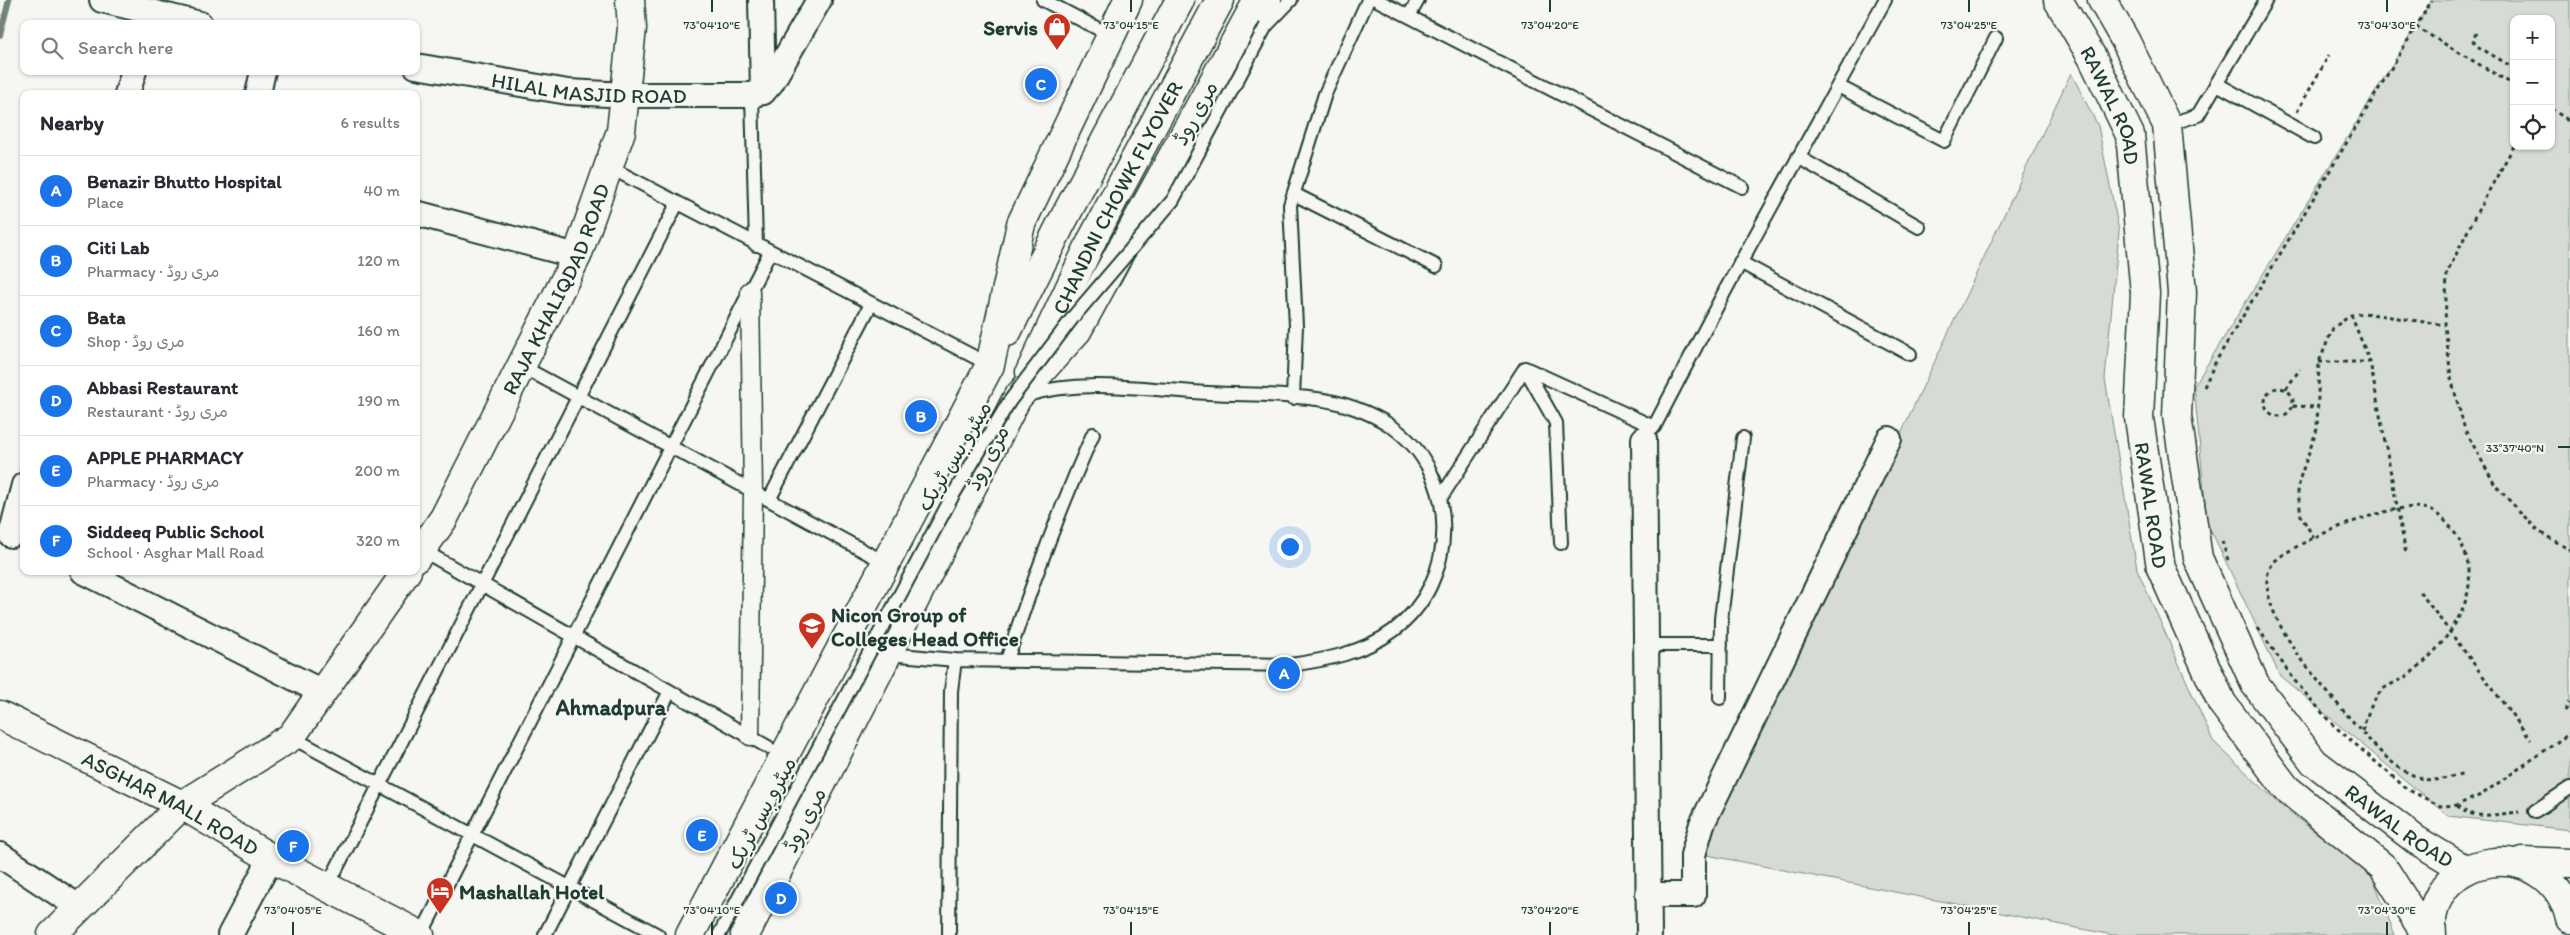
<!DOCTYPE html>
<html lang="en">
<head>
<meta charset="utf-8">
<style>
	:root { --surface:#fff; --page:#f2f2f3; --text:#2b2b33; --muted:#7c7c81; --line:#e1e1e2; --accent:#1a73e8 }
	body { margin:0; font-family:Itim,"Playpen Sans Arabic",sans-serif; background:var(--page); color:var(--text) }
	.controls { position:absolute; right:15px; top:15px; display:grid; overflow:hidden; border-radius:10px; box-shadow:0 1px 4px #0004 }
	.controls button { width:45px; height:45px; display:grid; place-items:center; padding:0; border:0; border-bottom:1px solid var(--line); background:var(--surface); color:var(--text); font:25px sans-serif }
	.you { position:absolute; left:1289px; top:546px; width:18px; height:18px; margin:-12px; border:4px solid #fff; border-radius:50%; background:#1a73e8; box-shadow:0 0 0 8px #1a73e833 }
	.badge { display:grid; place-items:center; width:32px; height:32px; border-radius:50%; background:var(--accent); color:#fff; font-size:16px; font-weight:700 }
	.pin { position:absolute; translate:-50% -50%; border:2px solid #fff; box-shadow:0 1px 5px #0006 }
	.list { margin:0; padding:0; list-style:none }
	h2 { display:flex; justify-content:space-between; align-items:center; height:65px; margin:0; padding:0 20px; font-size:21px }
	h2 small { font-size:16px; font-weight:400; color:var(--muted) }
	.list li { display:grid; grid-template-columns:32px 1fr auto; gap:15px; align-items:center; box-sizing:border-box; height:70px; padding:0 20px; border-top:1px solid var(--line) }
	.list b { display:block; font-size:19px; white-space:nowrap }
	.list p { margin:0; font-size:16px; white-space:nowrap; color:var(--muted) }
	.list em { font-size:16px; font-style:normal; color:var(--muted) }
	.icon { flex:none; width:28px; height:28px; fill:none; stroke:currentColor; stroke-width:2; stroke-linecap:round; stroke-linejoin:round }
	.map { position:relative; flex:none; width:2570px; height:935px; overflow:hidden }
	.search { position:absolute; background:var(--surface); box-shadow:0 1px 4px #0004; left:20px; top:20px; width:400px; height:55px; display:flex; align-items:center; gap:12px; box-sizing:border-box; padding:0 18px; border-radius:10px; color:var(--muted); font-size:19px }
	.panel { position:absolute; background:var(--surface); box-shadow:0 1px 4px #0004; left:20px; top:90px; width:400px; height:485px; border-radius:10px }
	.map>svg:first-child { display:block }
</style>
</head>
<body>
<div class="map">
<svg width="2570" height="935" viewBox="0 0 2570 935">
	<rect width="100%" height="100%" fill="#f6f6f2"/>
	<filter id="ink" filterUnits="userSpaceOnUse"><feTurbulence type="fractalNoise" baseFrequency=".02" numOctaves="2"/><feDisplacementMap in="SourceGraphic" scale="10" xChannelSelector="R" yChannelSelector="G"/><feConvolveMatrix kernelMatrix="1 2 1 2 8 2 1 2 1" color-interpolation-filters="sRGB"/></filter>
	<g filter="url(#ink)">
		<!-- green -->
		<path fill="#d6dbd6" stroke="#7a8c85" fill-rule="evenodd" d="M2432,0H2570V830L2448,816L2280,676L2207,522L2194,386ZM2514,19H2551V146H2514Z
			M2071,73L2098,126L2119,231L2105,379L2137,569L2213,741L2287,811L2371,873L2395,935H2113L1702,854Z"/>
		<g fill="none" stroke-linecap="round" stroke-linejoin="round">
			<!-- stream -->
			<path stroke="#72847d" stroke-width="6" d="M0,35L9,0"/>
			<defs>
				<path id="service" d="M1043,0L1110,35
					M1377,0L1742,187
					M1409,16L1418,0
					M1268,21L1275,0
					M1266,26L1291,0
					M2217,84L2314,138
					M1838,86L1944,141L1996,38
					M752,95L756,245
					M2167,125L2198,115L2266,0
					M1798,157L1919,227
					M609,167L990,365
					M1294,194L1436,266
					M1740,262L1910,354
					M521,366L875,557
					M1525,368L1556,423L1561,543
					M1293,398L1296,326L1290,205L1325,94L1368,0
					M1440,499L1525,368L1654,427L1726,289L1885,0
					M769,500L871,304
					M422,550L768,747
					M1646,645H1721
					M889,654L955,660L1290,665C1326,660 1363,653 1393,631C1460,582 1461,474 1391,426C1370,412 1342,402 1317,399C1281,394 1244,395 1208,393C1147,390 1086,378 1027,395
					M1007,660C1032,583 1060,508 1093,434
					M1720,698L1721,619L1743,438
					M291,737L658,935
					M2535,811L2570,788
					M327,887L677,204
					M421,935L770,252
					M545,935L670,691
					M949,935L951,691L955,660"/>
				<path id="pedestrian" d="M750,291L753,491L750,736"/>
				<g id="minor">
					<path d="M102,0L200,24"/>
					<path d="M761,0L763,92"/>
					<path id="s1" d="M416,66L568,92L627,95H752L763,92L771,83L819,0"/>
					<path d="M127,94L134,71"/>
					<path d="M258,94L263,71"/>
					<path d="M416,213L577,256"/>
					<path d="M1644,439L1649,935"/>
					<path d="M11,535L24,485"/>
					<path d="M83,571L322,692"/>
					<path d="M0,855L80,908"/>
					<path d="M1648,895H1693V855L1702,824L1889,439"/>
					<path d="M230,935L271,858"/>
				</g>
				<g id="tertiary">
					<path id="s2" d="M416,558L444,518L577,256L621,131L632,28L630,0"/>
					<path d="M52,935L182,805L291,737L407,571"/>
				</g>
				<g id="secondary">
					<path id="s3" d="M2058,0L2092,57L2130,135L2145,293L2139,418L2161,568L2222,703L2286,788L2383,867L2426,935"/>
					<path id="s4" d="M2102,0L2125,40L2167,125L2182,292L2177,416L2198,558L2255,684L2314,762L2416,840L2466,870"/>
					<path id="s5" d="M0,715L182,805L271,858L420,935"/>
					<path d="M2523,861L2570,863"/>
					<path d="M2432,935C2424,850 2551,832 2570,919"/>
				</g>
				<g id="primary">
					<path d="M1007,332L1061,224L1180,0"/>
					<path id="s6" d="M1030,372L1093,238L1220,0"/>
					<path d="M690,935L990,365L1021,224L1128,0"/>
					<path d="M745,935L1017,398L1077,331L1258,0"/>
				</g>
			</defs>
			<!-- service casing -->
			<use href="#service" stroke="#1f3d34" stroke-width="16"/>
			<!-- pedestrian casing -->
			<use href="#pedestrian" stroke="#1f3d34" stroke-width="21"/>
			<!-- minor casing -->
			<use href="#minor" stroke="#1f3d34" stroke-width="28"/>
			<!-- tertiary casing -->
			<use href="#tertiary" stroke="#1f3d34" stroke-width="31"/>
			<!-- secondary casing -->
			<use href="#secondary" stroke="#1f3d34" stroke-width="31"/>
			<!-- primary casing -->
			<use href="#primary" stroke="#1f3d34" stroke-width="31"/>
			<!-- path -->
			<path stroke="#1f3d34" stroke-width="3" stroke-dasharray="4 4" stroke-linecap="butt" d="M2416,27L2514,85
				M2476,33L2473,41L2477,46L2514,68
				M2551,109L2570,121
				M2297,112L2329,55
				M2514,146L2476,214L2447,273L2445,325L2451,378L2465,430L2495,485L2538,531L2570,550
				M2351,315L2370,362L2406,554
				M2319,362H2370
				M2204,387L2216,361L2432,0
				M2265 402a14 14 0 1 1 28 0a14 14 0 1 1-28 0Z
				M2286,389L2300,369
				M2293,406L2318,407
				M2314,538L2301,516L2298,492L2300,478L2317,429L2319,362L2333,328L2351,315L2364,313L2445,325
				M2222,541L2229,563
				M2420,592L2531,740
				M2258,628L2295,681L2331,723L2407,789L2440,806L2457,805L2481,795L2570,733
				M2565,711L2570,702
				M2362,731C2367,716 2371,702 2382,690C2389,684 2400,681 2408,675C2433,657 2459,626 2467,596C2472,577 2469,557 2459,540C2452,527 2439,511 2423,508C2394,501 2295,541 2274,562C2270,567 2267,573 2267,580C2265,622 2321,685 2348,716C2369,739 2392,771 2424,779C2436,782 2450,777 2462,775
				M2457,805C2470,822 2501,813 2520,812"/>
			<!-- service -->
			<use href="#service" stroke="#f6f6f2" stroke-width="12"/>
			<!-- pedestrian -->
			<use href="#pedestrian" stroke="#f6f6f2" stroke-width="18"/>
			<!-- minor -->
			<use href="#minor" stroke="#f6f6f2" stroke-width="24"/>
			<!-- tertiary -->
			<use href="#tertiary" stroke="#f6f6f2" stroke-width="28"/>
			<!-- secondary -->
			<use href="#secondary" stroke="#f6f6f2" stroke-width="28"/>
			<!-- primary -->
			<use href="#primary" stroke="#f6f6f2" stroke-width="28"/>
			<defs>
				<path id="service-bridge" d="M719,935L953,495L1009,402L1074,316L1173,200L1266,26"/>
			</defs>
			<!-- service-bridge casing -->
			<use href="#service-bridge" stroke="#1f3d34" stroke-width="16" stroke-linecap="butt"/>
			<!-- service-bridge -->
			<use href="#service-bridge" stroke="#f6f6f2" stroke-width="12"/>
		</g>
	</g>
	<!-- ticks -->
	<path fill="none" stroke="#1f3d34" stroke-width="2" d="M712,0V12M1131,0V12M1550,0V12M1969,0V12M2387,0V12M2558,447H2570M293,922V935M712,922V935M1131,922V935M1550,922V935M1969,922V935M2387,922V935"/>
	<!-- icons -->
	<defs>
		<symbol id="shop-pin" viewBox="-11 -11 22 30"><path d="M0 17L-7.5 6A9.5 9.5 0 1 1 7.5 6Z" fill="#c8321e" stroke="#f6f6f2"/><path d="M-5-2.5h2.3a2.7 3.5 0 0 1 5.4 0H5L5.5 6h-11ZM-1.5-2.5h3a1.5 2.3 0 0 0-3 0Z" fill="#fff"/></symbol>
		<symbol id="university-pin" viewBox="-11 -11 22 30"><path d="M0 17L-7.5 6A9.5 9.5 0 1 1 7.5 6Z" fill="#c8321e" stroke="#f6f6f2"/><path d="M0-5L7-2L0 1L-7-2ZM-4 1L0 2.5L4 1V4Q0 6-4 4Z" fill="#fff"/></symbol>
		<symbol id="hotel-pin" viewBox="-11 -11 22 30"><path d="M0 17L-7.5 6A9.5 9.5 0 1 1 7.5 6Z" fill="#c8321e" stroke="#f6f6f2"/><path d="M-6-4.5h1.5V1H6V5H4.5V3h-9V5H-6ZM-4 0a1.8 1.8 0 1 1 3.6 0ZM.5 0V-2.5h3Q6-2.5 6 0Z" fill="#fff"/></symbol>
	</defs>
	<g fill-rule="evenodd">
		<use href="#shop-pin" x="1041" y="11" width="32" height="43"/>
		<use href="#university-pin" x="796" y="610" width="32" height="43"/>
		<use href="#hotel-pin" x="424" y="875" width="32" height="43"/>
	</g>
	<g text-anchor="middle" dominant-baseline="central" stroke-width="4.5" stroke-linejoin="round" paint-order="stroke">
		<!-- poi labels -->
		<g font-size="21" font-weight="bold" fill="#1f3d34" stroke="#f6f6f2" text-anchor="start">
			<text x="1038" y="27" text-anchor="end">Servis</text>
			<text x="831" y="614">Nicon Group of<tspan x="831" dy="24">Colleges Head Office</tspan></text>
			<text x="459" y="891">Mashallah Hotel</text>
		</g>
		<!-- street labels -->
		<g font-size="21" fill="#1f3d34" stroke="#f6f6f2">
			<text stroke="none"><textPath href="#s1" startOffset="175">HILAL MASJID ROAD</textPath></text>
			<text stroke="none"><textPath href="#s3" startOffset="119">RAWAL ROAD</textPath></text>
			<text transform="translate(1195 113) rotate(-61)">مری روڈ</text>
			<text stroke="none"><textPath href="#s6" startOffset="195">CHANDNI CHOWK FLYOVER</textPath></text>
			<text stroke="none"><textPath href="#s2" startOffset="304">RAJA KHALIQDAD ROAD</textPath></text>
			<text transform="translate(954 456) rotate(-59)">میٹرو بس ٹریک</text>
			<text transform="translate(987 458) rotate(-63)">مری روڈ</text>
			<text stroke="none"><textPath href="#s3" startOffset="525">RAWAL ROAD</textPath></text>
			<text stroke="none"><textPath href="#s5" startOffset="192">ASGHAR MALL ROAD</textPath></text>
			<text transform="translate(761 813) rotate(-62)">میٹرو بس ٹریک</text>
			<text transform="translate(804 820) rotate(-63)">مری روڈ</text>
			<text stroke="none"><textPath href="#s4" startOffset="919">RAWAL ROAD</textPath></text>
		</g>
		<!-- neighbourhood labels -->
		<g font-size="22" font-weight="bold" fill="#1f3d34" stroke="#f6f6f2">
			<text x="611" y="707">Ahmadpura</text>
		</g>
	</g>
	<g font-size="12" text-anchor="middle" fill="#1f3d34" stroke="#f6f6f2" stroke-width="4.5" stroke-linejoin="round" paint-order="stroke">
		<text x="712" y="29">73°04'10"E</text>
		<text x="1131" y="29">73°04'15"E</text>
		<text x="1550" y="29">73°04'20"E</text>
		<text x="1969" y="29">73°04'25"E</text>
		<text x="2387" y="29">73°04'30"E</text>
		<text x="2515" y="452">33°37'40"N</text>
		<text x="293" y="914">73°04'05"E</text>
		<text x="712" y="914">73°04'10"E</text>
		<text x="1131" y="914">73°04'15"E</text>
		<text x="1550" y="914">73°04'20"E</text>
		<text x="1969" y="914">73°04'25"E</text>
		<text x="2387" y="914">73°04'30"E</text>
	</g>
</svg>
<div class="controls">
<button>+</button>
<button>−</button>
<button><svg class="icon" aria-label="locate" viewBox="0 0 24 24"><circle cx="12" cy="12" r="6"/><path d="M12 2v4M12 18v4M2 12h4M18 12h4"/></svg></button>
</div>
<div class="you"></div>
<div class="pin badge" style="left:1284px;top:673px">A</div>
<div class="pin badge" style="left:921px;top:416px">B</div>
<div class="pin badge" style="left:1041px;top:84px">C</div>
<div class="pin badge" style="left:781px;top:898px">D</div>
<div class="pin badge" style="left:702px;top:835px">E</div>
<div class="pin badge" style="left:293px;top:846px">F</div>
<div class="search"><svg class="icon" aria-label="search" viewBox="0 0 24 24"><circle cx="10" cy="10" r="6"/><path d="M15 15l6 6"/></svg>Search here</div>
<section class="panel">
<h2>Nearby<small>6 results</small></h2>
<ul class="list">
<li><span class="badge">A</span><div><b>Benazir Bhutto Hospital</b><p>Place</p></div><em>40 m</em></li>
<li><span class="badge">B</span><div><b>Citi Lab</b><p>Pharmacy · مری روڈ</p></div><em>120 m</em></li>
<li><span class="badge">C</span><div><b>Bata</b><p>Shop · مری روڈ</p></div><em>160 m</em></li>
<li><span class="badge">D</span><div><b>Abbasi Restaurant</b><p>Restaurant · مری روڈ</p></div><em>190 m</em></li>
<li><span class="badge">E</span><div><b>APPLE PHARMACY</b><p>Pharmacy · مری روڈ</p></div><em>200 m</em></li>
<li><span class="badge">F</span><div><b>Siddeeq Public School</b><p>School · Asghar Mall Road</p></div><em>320 m</em></li>
</ul>
</section>
</div>
</body>
</html>
